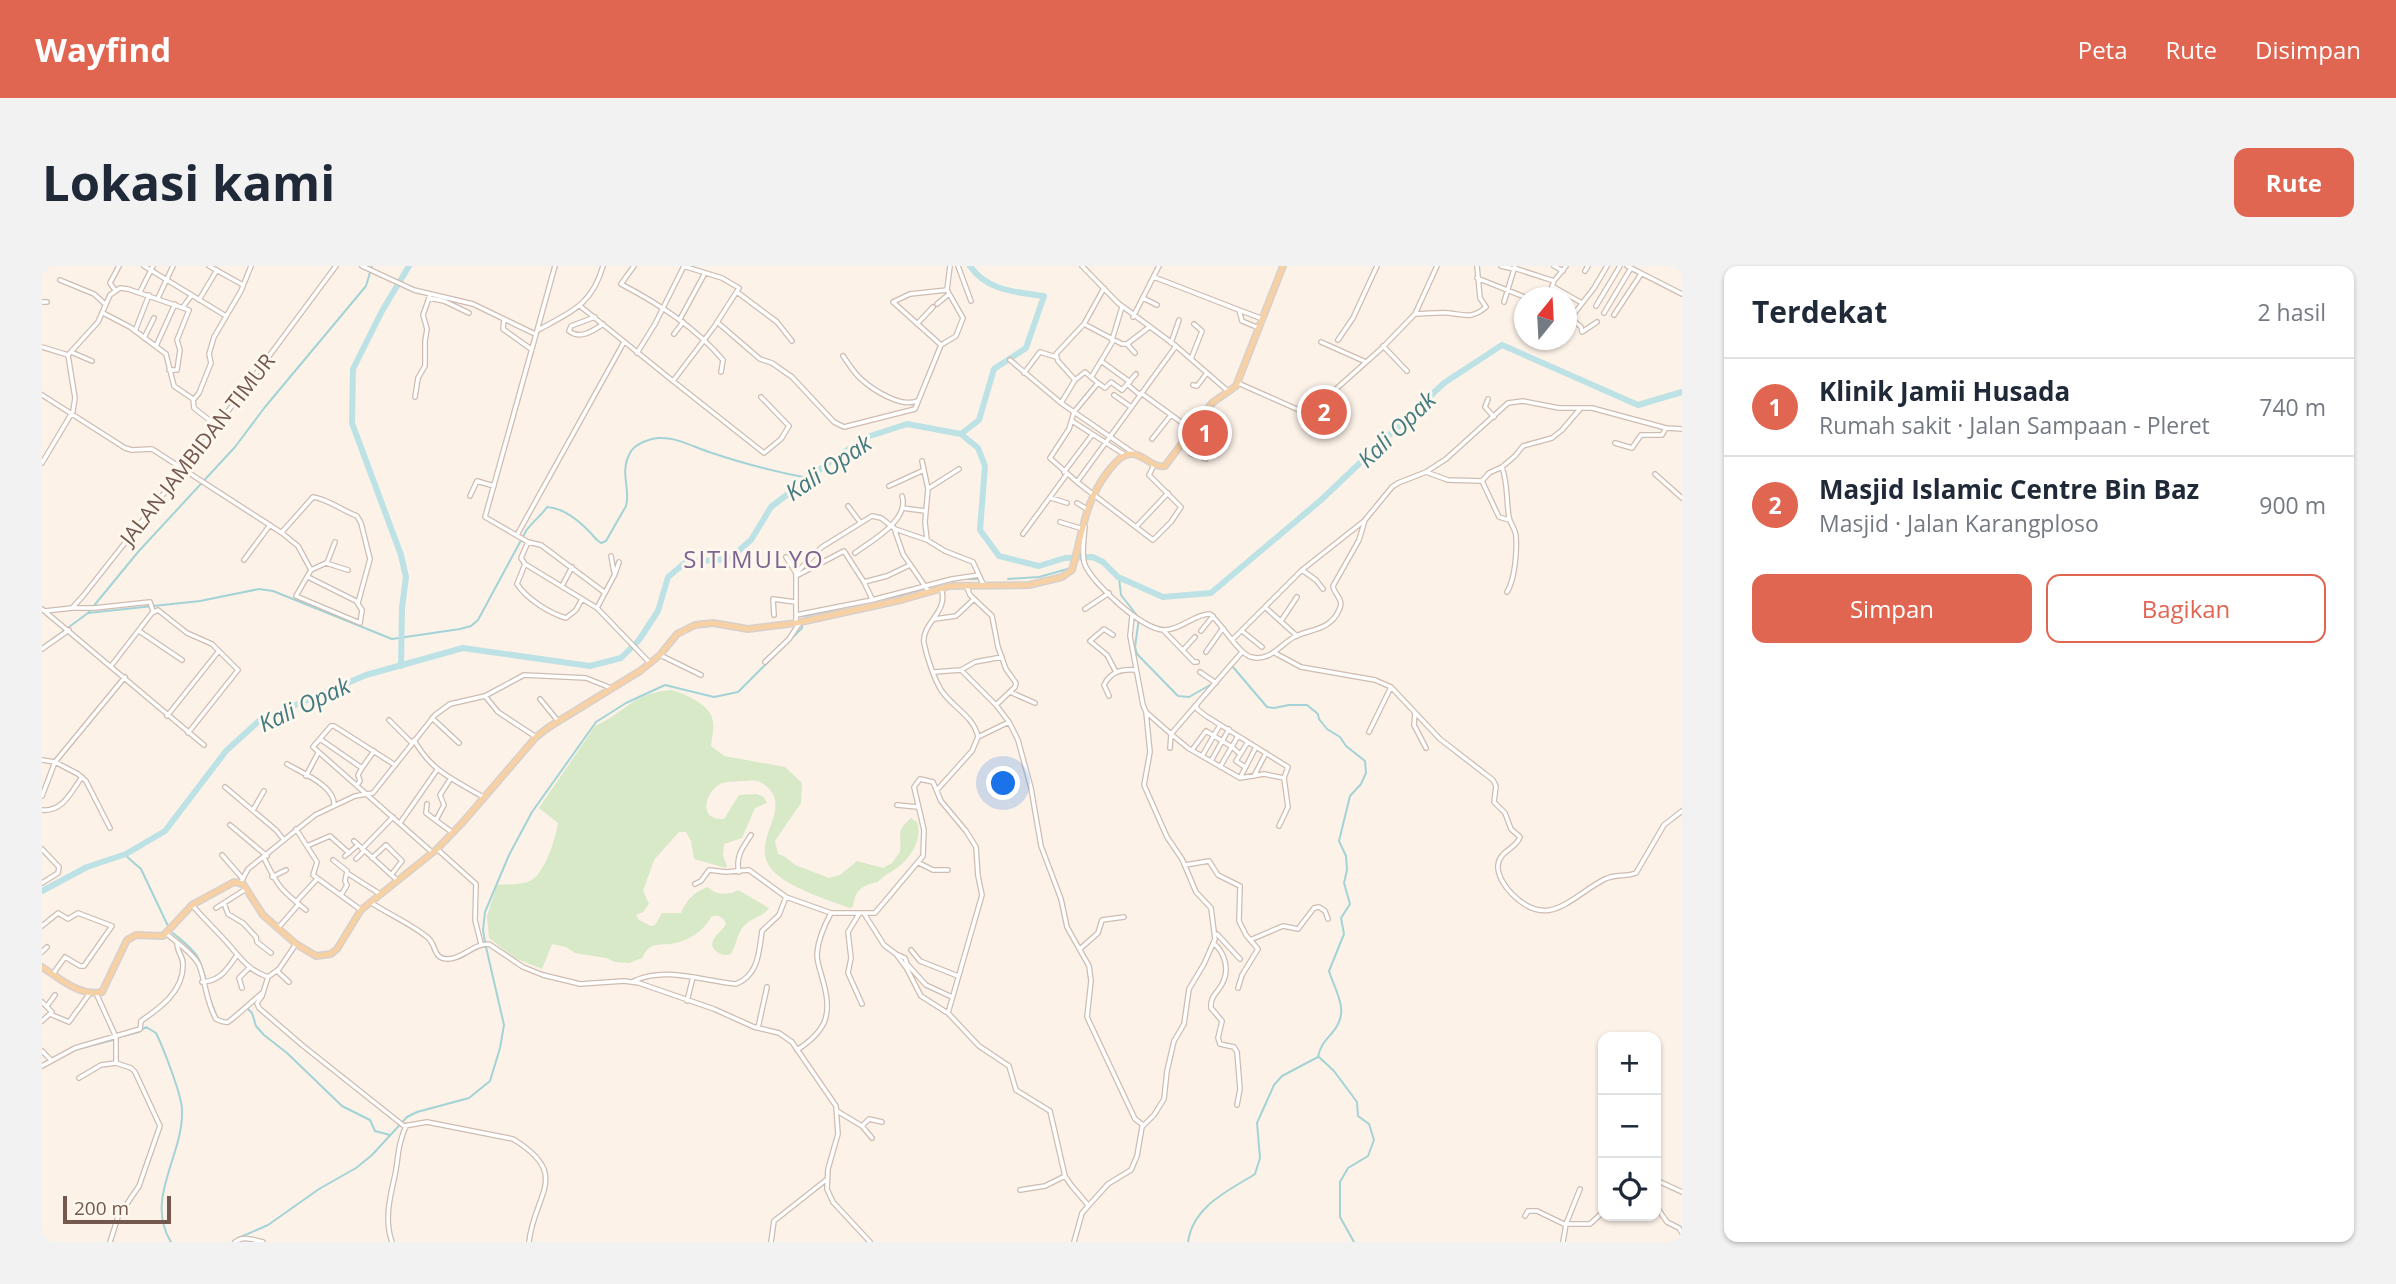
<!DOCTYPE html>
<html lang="id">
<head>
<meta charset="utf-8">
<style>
	:root { --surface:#fff; --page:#f2f2f3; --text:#1f2937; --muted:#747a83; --line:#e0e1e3; --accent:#e16652 }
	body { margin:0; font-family:"Open Sans",sans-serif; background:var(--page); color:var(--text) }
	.controls { position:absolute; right:21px; bottom:21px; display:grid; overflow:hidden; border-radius:14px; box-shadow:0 2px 5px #0004 }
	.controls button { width:63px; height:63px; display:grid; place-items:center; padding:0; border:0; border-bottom:2px solid var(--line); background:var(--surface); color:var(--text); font:35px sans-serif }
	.compass { position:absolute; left:1472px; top:21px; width:63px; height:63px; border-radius:50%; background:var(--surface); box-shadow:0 2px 5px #0004; rotate:18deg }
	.scale { position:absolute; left:21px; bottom:18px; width:108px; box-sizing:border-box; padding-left:7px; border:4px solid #75584d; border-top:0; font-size:19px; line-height:24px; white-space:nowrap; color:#75584d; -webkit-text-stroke:5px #fef7ee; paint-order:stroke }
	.you { position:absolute; left:962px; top:518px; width:24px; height:24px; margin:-18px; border:5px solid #fff; border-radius:50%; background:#1a73e8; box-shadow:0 0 0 10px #1a73e833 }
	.badge { display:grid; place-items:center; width:46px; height:46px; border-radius:50%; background:var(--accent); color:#fff; font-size:23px; font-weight:700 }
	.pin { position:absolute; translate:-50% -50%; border:4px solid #fff; box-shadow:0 2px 7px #0006 }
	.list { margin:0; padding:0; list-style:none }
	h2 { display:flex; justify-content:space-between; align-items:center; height:91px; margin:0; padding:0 28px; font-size:30px }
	h2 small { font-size:23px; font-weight:400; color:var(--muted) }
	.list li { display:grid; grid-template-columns:46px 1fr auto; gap:21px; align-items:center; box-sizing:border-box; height:98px; padding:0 28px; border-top:2px solid var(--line) }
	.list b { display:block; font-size:26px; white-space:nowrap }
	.list p { margin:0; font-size:23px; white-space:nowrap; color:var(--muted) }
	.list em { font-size:23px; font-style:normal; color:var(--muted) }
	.actions { display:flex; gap:14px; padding:21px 28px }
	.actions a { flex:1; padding:16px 0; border:2px solid var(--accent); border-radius:14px; text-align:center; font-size:24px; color:var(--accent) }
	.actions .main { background:var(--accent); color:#fff }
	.icon { flex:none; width:38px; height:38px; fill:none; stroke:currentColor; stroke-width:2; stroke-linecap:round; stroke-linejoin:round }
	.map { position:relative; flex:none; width:1640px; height:976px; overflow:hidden; border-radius:14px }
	header { display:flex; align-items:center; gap:42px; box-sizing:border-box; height:98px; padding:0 35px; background:var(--accent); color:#fff }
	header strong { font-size:33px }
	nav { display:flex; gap:38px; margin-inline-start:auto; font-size:24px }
	.intro { display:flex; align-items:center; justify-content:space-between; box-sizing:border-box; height:168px; padding:0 42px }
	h1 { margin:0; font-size:49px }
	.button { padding:18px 32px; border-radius:14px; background:var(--accent); color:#fff; font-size:24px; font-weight:700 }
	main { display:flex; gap:42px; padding:0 42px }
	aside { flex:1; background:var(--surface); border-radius:14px; box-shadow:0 2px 5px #0004 }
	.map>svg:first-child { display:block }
</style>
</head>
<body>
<header>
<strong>Wayfind</strong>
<nav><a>Peta</a><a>Rute</a><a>Disimpan</a></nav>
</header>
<div class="intro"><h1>Lokasi kami</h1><a class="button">Rute</a></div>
<main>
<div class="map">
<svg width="1640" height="976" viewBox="0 0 1640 976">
	<rect width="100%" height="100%" fill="#fcf2e8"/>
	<!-- green -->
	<path fill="#d7e9c6" d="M630,424C643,428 670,439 671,456C672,463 670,472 669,480L682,490L743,501L760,517L759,537L733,575L736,588L742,590L753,599L787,612L798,609L815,595L841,602L850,597L858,586C860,567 853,566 869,552L875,556C881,572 869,592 855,602C848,607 842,609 836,616C820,619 813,624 811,641L808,642C786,634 740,620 727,600C709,571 755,540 720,517C713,513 707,515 699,515C692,516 684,515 678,518C661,528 657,555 682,553L697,529L715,528L722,531L725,537L713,542L700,572L682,578L681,590L685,600L684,602L652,593L649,575L644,566H637L612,594L601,625L607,638L601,646L594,649L597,654L609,660L613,659L620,647H639C644,634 653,625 666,621C674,629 686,630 696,624L727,642C721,651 711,651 704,658C695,665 695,678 689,688C681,691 673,687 670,679C671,668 681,666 684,657C681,651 675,648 669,651C662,665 645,676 628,678C621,679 612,677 606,683C603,685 602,689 600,692L587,697L573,696L564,692L533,687L524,681L510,678L500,703L473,692L447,672L445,650L455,619C467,617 476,620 488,615C502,609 514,572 516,557L497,542L553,460C585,446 589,427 630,424Z"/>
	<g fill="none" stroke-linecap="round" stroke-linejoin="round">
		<!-- stream -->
		<path stroke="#a3d3d6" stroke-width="2" d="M1077,312L1079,329L1097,352L1093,381L1095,388L1136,430L1147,431L1168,419
			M926,313H935
			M966,313L997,311L1029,302
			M46,347L96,286L193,181L223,141L324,20L330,0
			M760,353L767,349L854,331L913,314
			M1,380L46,347L158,335L217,323L231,325L350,373L418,363L429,360L436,354L484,265C491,255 499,250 505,241C524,242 543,260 555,274L559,277L564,275L584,240C589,223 577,207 588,187C592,178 610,171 620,172C636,172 652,181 667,186C697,196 729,205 761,211L789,195
			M83,589L99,603L126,660
			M131,667C152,685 157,686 164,715
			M443,676L441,664L443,646L467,589L490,546L554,456L584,437L623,419L672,431L696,426L760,362V358
			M167,730L175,751
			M205,742L210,747L214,760L222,769L245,787L300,840L328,854L333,865L348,869
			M77,771L97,766L104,761L114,767C121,781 140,830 140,844C142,889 102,933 129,976
			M32,784L71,774
			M1277,791L1292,805L1315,836L1316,850L1327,858L1332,874L1326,890L1306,902L1298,916V951L1312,976
			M194,973L226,959L277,923L314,902L330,889L365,851L375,846L427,832L448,815L458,782L462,759L444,681
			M1146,976C1151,940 1186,925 1213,908L1218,892L1215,857L1232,819L1240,810L1276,791C1278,780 1283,775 1290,767C1309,745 1294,728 1287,705L1302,668L1299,652L1308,638L1302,617L1305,604L1304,590L1297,575L1308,530L1319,518L1324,507L1323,495L1304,480L1298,471L1285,463L1277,453L1276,448L1265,439H1247L1232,442L1225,441L1191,401"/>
		<!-- river -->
		<path stroke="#bde2e5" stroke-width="6" d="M919,168L937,154L952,103L984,82L1002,30C974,26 945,25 928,0
			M359,400L360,342L364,311L359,289L310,157L311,103L340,45L367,0
			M0,625L45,601L84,588L123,565L184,485L218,454L324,409L421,382L548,400L579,392L597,374L616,345L626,311L644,296L687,293L709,274L729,241L789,195L825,171L865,158L919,168L936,182L943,200L938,264L957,290L997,300L1023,292L1051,291L1061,296L1076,311L1121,331L1169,327L1279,234L1402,117L1460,79L1596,139L1640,126"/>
		<defs>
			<path id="minor" d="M102,0L184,50
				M167,0L201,19
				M320,0L372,24L431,38L493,68
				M513,0L443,251L486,276L479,292L483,298L555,342L573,308L577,296
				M592,0L579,18C617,38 653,61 681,94L679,106
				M916,0L929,35
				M1040,0L1076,37L1134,80L1187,126
				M1459,0L1472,3
				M1512,0L1521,5
				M1585,0L1640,28
				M1472,2L1512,15
				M1543,5L1546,0
				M1112,11L1197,44L1200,55L1217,62
				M1435,12L1485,32
				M18,14L52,28L63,38
				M1510,20L1540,37
				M1062,22L1042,58L1014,88L1016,95L1033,114L1043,106L1056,117L1032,146L1027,163L1008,192L1035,216L1111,274L1129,256L1139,241L1107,209L1112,199
				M73,24L68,17L77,0
				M905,24L921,52L914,70L899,79L851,36L868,28L905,24L908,0
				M98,26L111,0
				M695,26L735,56L750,75
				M116,32L131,0
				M387,32L402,35L427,47
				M1101,32L1115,39
				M1506,32L1512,15L1524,0
				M157,34L175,4
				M0,36H5
				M1462,36L1473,0
				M895,38L907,28
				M538,40L631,115L672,61L697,22L680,12L641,0
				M1554,40L1578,0
				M141,41L149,30
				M1197,44L1221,53
				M61,47L88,61L124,88L132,120L151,133L152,142L175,160
				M1562,47L1589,2
				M1373,48C1384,48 1396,46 1407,47C1423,49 1430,53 1444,41L1438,32L1435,0
				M1524,48L1539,61L1540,66L1555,56
				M1572,49L1599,8
				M553,51L529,60L527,65C538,74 551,65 561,58
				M1091,51L1117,0
				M638,53L663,7
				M462,54L461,63L489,83
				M675,56L718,93L730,97L750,111L792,156L802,161L873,143L899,79
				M875,58L891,41
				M1042,58L1080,78H1085L1106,62
				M1524,58L1552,22L1565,0
				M496,64C529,46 550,39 561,0
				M93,65L107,29
				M632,68L641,56
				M102,72L112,52
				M1070,74L1080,41
				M1296,74L1311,52L1335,0
				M1279,76L1324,96
				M1129,77L1137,54
				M1085,78L1093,87
				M114,80L133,38
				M1341,80L1365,105
				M0,81L26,89L33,132L31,145L0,197
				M29,86L50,95
				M595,87L613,58L642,0
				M26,89L56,56L68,29L78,22L86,23L147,44L135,74L138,84L135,104H127
				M801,90C807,98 812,107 819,113C831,124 859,142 875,135
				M1149,93L1160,65L1152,58
				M968,94L1019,137
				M1059,95L1088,116
				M982,107L998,86L1014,91
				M1050,110L1071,75
				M1033,114L1019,137L1093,188
				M631,115L722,187L739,173L747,160L719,131
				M1056,117L1063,122L1069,116L1080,124L1094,108
				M1196,117L1266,148L1340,82L1373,48L1395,0
				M1086,119L1098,129
				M1151,119L1155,120L1165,107
				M1099,127L1150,164
				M0,129L83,182L90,184L110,183L240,267L256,280L269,304L254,330L318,357L320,344L314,335L266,311
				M1072,129L1089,141
				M373,131L376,112L383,100V75L385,63L381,49L388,29
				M152,133L157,127L169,97L167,88L172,71L199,25L209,0
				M1446,133L1443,141L1452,151
				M1030,155L1083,189
				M1144,172L1167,182L1168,183L1164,193L1149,188L1152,176
				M1110,173L1129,149
				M1573,177L1590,182L1599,169H1620L1624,162
				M880,195L886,223L883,256L885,274
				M1460,201C1466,218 1464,233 1467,251C1468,258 1474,263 1474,271C1475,286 1473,313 1465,326
				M1022,206L1050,169
				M1384,206L1406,214L1440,215L1447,207L1460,201L1473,190L1481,180L1510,172L1520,164L1538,143
				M1613,208L1640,232
				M1440,215L1457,251L1467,254
				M1035,216L1134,80
				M847,220L882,204
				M887,222L917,203
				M428,230L435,215L452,220
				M1009,232L1025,237
				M1035,237L1045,243
				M806,240L818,256
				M860,242L883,245
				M1018,256L1041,263
				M1043,261C1042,273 1039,288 1043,299C1052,319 1100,363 1122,364C1139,364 1152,348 1168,348C1180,358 1196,387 1209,391C1228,396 1238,379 1252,371C1267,363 1288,365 1297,344C1303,333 1292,329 1291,320L1317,274L1323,254L1350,221L1356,217L1384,206L1404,193L1466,137L1481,135L1517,142H1550L1624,162L1640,163
				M1094,261L1126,227
				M853,263L885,274L903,285L931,296L942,320
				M240,266L271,231C286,233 301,245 315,250L319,257L328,293L316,337
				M981,268L1025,208
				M475,269L582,76
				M486,276L499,279L562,326
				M813,287C829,275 868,254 860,230
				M569,290L572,306
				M744,291L754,307V357
				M202,294L228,259
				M285,297L293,276
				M483,298L475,318C485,333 507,347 524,352L534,344L540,333
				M269,304L284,297L306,304
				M1260,304L1274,314L1281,323
				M754,307L780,281L830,250L839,252L852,262L861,288L887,326
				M754,310L802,285L822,316L830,333
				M822,316L845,310L868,299
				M924,319L928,329L950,350L956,381L964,403L974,417L973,421L954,439L967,456L976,474L989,522L999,580L1019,633L1025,661L1047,700L1049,715L1045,751L1093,853L1101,859
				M520,320L530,301
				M30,342H52L108,336L111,345
				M555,342L608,397
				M1224,342L1255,370
				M0,343L162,479
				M1043,343L1067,327
				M3,345L30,342L41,330L175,160L294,0
				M732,349L731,333L753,336
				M754,349L830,334L910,313L937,309
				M1090,350L1088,370L1101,439L1104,446L1129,468L1200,386
				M893,353L914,350L932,333
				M1239,355L1255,331
				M1121,364L1152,396H1155
				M97,365L140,394
				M1159,365L1171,350
				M1200,365L1220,381
				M1071,369L1062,363L1048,375L1065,389L1074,406
				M1191,373L1260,304L1322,255
				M0,383L27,364
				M1142,383L1153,371
				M1164,386L1181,362
				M1233,387L1259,401L1333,414L1349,421L1398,473L1451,514L1454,520L1452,536L1463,547L1469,563L1478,571C1474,583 1458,584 1456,599C1455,609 1463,621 1470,628C1507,665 1528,631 1563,613C1574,608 1584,611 1594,607L1622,559L1640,545
				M618,389L659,409
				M723,396L747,373L757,358
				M69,400L110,347L116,344L145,367L170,378L196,404L146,467
				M919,404L954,439
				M892,406L919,404L933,396L960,391
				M1158,406L1174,417
				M968,426L993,437
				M443,430L456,446L494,471
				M1067,430L1062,419C1069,405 1080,403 1094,404
				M498,433L516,455
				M1154,439L1155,443L1164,450L1246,501L1242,512L1246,541L1237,560
				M1373,447L1372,459L1384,482
				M125,450L176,386
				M390,452L417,477
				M347,454L370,477
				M1327,466L1349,421
				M936,471L967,456
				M278,473L320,502L316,509L318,515L315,519
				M372,474C390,506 411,513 441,531
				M1128,482L1129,468L1146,482L1198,512L1222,508L1242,512
				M1150,484L1164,465L1190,481L1198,488
				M1160,490L1178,459
				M0,494L13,496L83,411
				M1169,495L1187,463
				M245,498C260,507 294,520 292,540
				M353,499L292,460H289L271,481L391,587
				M1178,501L1196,470
				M1203,501L1194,495L1206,476
				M320,502L332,485
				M264,510L276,487
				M1212,510L1224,487
				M1198,512L1214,481
				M183,521L234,564L242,574
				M895,524L930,485L936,471C932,450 910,441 899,424C892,412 885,392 882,377C879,357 908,346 899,322
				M0,530L13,496L36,508L44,515L68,562
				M385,538L384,547L411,567
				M855,539L876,541
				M0,544C21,546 29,526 40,511
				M211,544L222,525
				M394,554L402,539L398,529L409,512
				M358,557L395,504
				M188,559L225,590
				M254,563L275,596L271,609L319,644
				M312,575L355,614
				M265,580L288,570L307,587
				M0,583L17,601L16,607L0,617
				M320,583L351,551
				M395,583L434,618L433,654L439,678
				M180,589L201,613
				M303,590L316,579
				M222,592C236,621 239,624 264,644
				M330,592L344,579L360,595L349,609
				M314,593L322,585
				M291,594L305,605L303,615L305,619L299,629
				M877,597L891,604H906
				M1143,599L1167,595L1176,609L1198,620L1197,655L1204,669L1216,683L1200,709L1196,722
				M697,606C693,591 701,581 709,569
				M305,607L338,628
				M230,611L244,604
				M199,616L206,603L273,549L313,530L331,527L393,449L408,438L443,430L482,409L544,412L569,422
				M653,618L659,615L667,604L684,606L707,604L744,631L789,647
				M254,636L275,613
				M328,636C346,648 368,657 385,671C395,678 390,693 406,693C421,693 430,678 447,678L481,701L501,709L538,718L582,715L597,717L672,743L712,761L737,767L750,776L794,840L796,868L786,903L785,923L791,936L828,976
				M182,637L186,648L201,657L214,671L215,676L229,687
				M150,639C162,653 176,666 188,680C200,694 208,705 226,711
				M174,642L204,623
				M817,648L806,666L809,692L806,707L820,738
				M823,649L842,679L854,688L865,703L879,730L904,746
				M0,660L16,647L26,653L36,647L70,660L42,700H38L23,691L11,708
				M236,662L257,638
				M125,668C135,677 151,687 157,699C164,717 164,736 174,753C178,755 181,757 186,756C190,754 214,732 220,727
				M1175,668L1198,693
				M1208,674L1241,660L1256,663L1272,642L1277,641L1283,645L1286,653
				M1171,677C1183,686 1188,704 1180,718C1175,728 1168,730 1169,742L1180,755L1176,772L1178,778L1192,781L1195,786L1198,823L1195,839
				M254,678L237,703L226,711L220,730L215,737L217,742L260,779L362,860L385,856L471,873C530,909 492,928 487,976
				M1039,682L1056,667L1060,654L1082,651
				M869,684L878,695L916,710
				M0,686L5,681
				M854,688L863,692L865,698L884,719L910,731
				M235,705L247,716
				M592,715C623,700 661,715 694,718C717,709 717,685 720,665L737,649L744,631
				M160,716C179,715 185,703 195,689
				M200,722L197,712L207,702
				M54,727L74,771V797L89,802L93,806L118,860L97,920L76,951L68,976
				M645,735L651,711
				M0,736L10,746L0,755
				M5,740L13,729
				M8,748L27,756L48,727
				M716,762L725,721
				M755,784C784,765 791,749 781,715C779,706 775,698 775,688C776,673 782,660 789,647H833L881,590L882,564L872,521L878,513L891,516L899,535L924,565L934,581L936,610L940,629L906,747L937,780L967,800L974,824L1008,845L1023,910L1029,919L1046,939
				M0,785L9,794
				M0,800L33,782L98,763L99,755C118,742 142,725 141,698C141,690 135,686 135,677
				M37,812L59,799L74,797
				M795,845L820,860L830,872
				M820,860L827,853L840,856
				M1614,914L1640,926
				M978,924L1003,920L1023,910
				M1614,940L1625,956L1637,962L1640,967
				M1483,950L1486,945H1495L1524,959
				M1524,958L1538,923
				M193,976C201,969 211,974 221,976
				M350,976C342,954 348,931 353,909C357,889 355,881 364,860
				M729,976L732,955L784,914
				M1032,976L1040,947L1066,918L1089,904L1095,890L1100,861L1112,849L1122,833L1125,805L1132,775L1142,758L1147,723L1162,698L1173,673L1169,642L1154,626L1140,593L1125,571L1102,519L1108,486L1104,446
				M1521,976L1524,958H1548L1561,946"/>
			<path id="major" d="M0,701C17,712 38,731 60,726L85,674L94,669L121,670L150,639L192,616L201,618L221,649L254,678L274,690L289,688L295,683L319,644L395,583L421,556L494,471L507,461L598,405L618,389L635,368L653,359L671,357L706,363L754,357L859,334L908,320L987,319L1020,311L1030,304C1041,266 1042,236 1067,204C1073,197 1079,189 1088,188C1102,187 1108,202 1123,200L1170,137L1194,120L1241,0"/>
		</defs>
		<!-- minor casing -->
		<use href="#minor" stroke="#cfbcb1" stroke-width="6"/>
		<!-- major casing -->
		<use href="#major" stroke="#d8d0cd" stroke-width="8"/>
		<!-- minor -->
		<use href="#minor" stroke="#fff" stroke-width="3.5"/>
		<!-- major -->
		<use href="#major" stroke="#f7d1a3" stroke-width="5"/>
	</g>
	<g text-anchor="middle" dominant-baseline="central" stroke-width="6" stroke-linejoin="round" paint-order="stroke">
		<!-- street labels -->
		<g font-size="21" fill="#75584d" stroke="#fef7ee">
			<text transform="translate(155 183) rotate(-52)">JALAN JAMBIDAN TIMUR</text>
		</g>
		<!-- water labels -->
		<g font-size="23" font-style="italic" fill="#437b80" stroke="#fef7ee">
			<text transform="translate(1354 163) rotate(-44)">Kali Opak</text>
			<text transform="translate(786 201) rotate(-34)">Kali Opak</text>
			<text transform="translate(262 438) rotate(-25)">Kali Opak</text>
		</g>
		<!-- quarter labels -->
		<g font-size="24" letter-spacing="2" fill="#7e6591" stroke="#fef7ee">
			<text x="712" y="292">SITIMULYO</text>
		</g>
	</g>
</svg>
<div class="controls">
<button>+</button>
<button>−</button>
<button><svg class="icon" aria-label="locate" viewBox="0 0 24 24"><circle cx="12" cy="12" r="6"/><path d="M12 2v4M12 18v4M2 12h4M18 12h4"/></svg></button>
</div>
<svg class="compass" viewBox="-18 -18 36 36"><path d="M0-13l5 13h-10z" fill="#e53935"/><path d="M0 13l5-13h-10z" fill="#747a83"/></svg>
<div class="scale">200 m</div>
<div class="you"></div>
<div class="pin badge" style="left:1163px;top:167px">1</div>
<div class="pin badge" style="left:1282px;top:146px">2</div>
</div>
<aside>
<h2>Terdekat<small>2 hasil</small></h2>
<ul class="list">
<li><span class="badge">1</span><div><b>Klinik Jamii Husada</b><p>Rumah sakit · Jalan Sampaan - Pleret</p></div><em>740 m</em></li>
<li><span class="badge">2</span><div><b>Masjid Islamic Centre Bin Baz</b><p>Masjid · Jalan Karangploso</p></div><em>900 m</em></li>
</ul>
<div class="actions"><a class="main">Simpan</a><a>Bagikan</a></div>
</aside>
</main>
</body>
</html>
